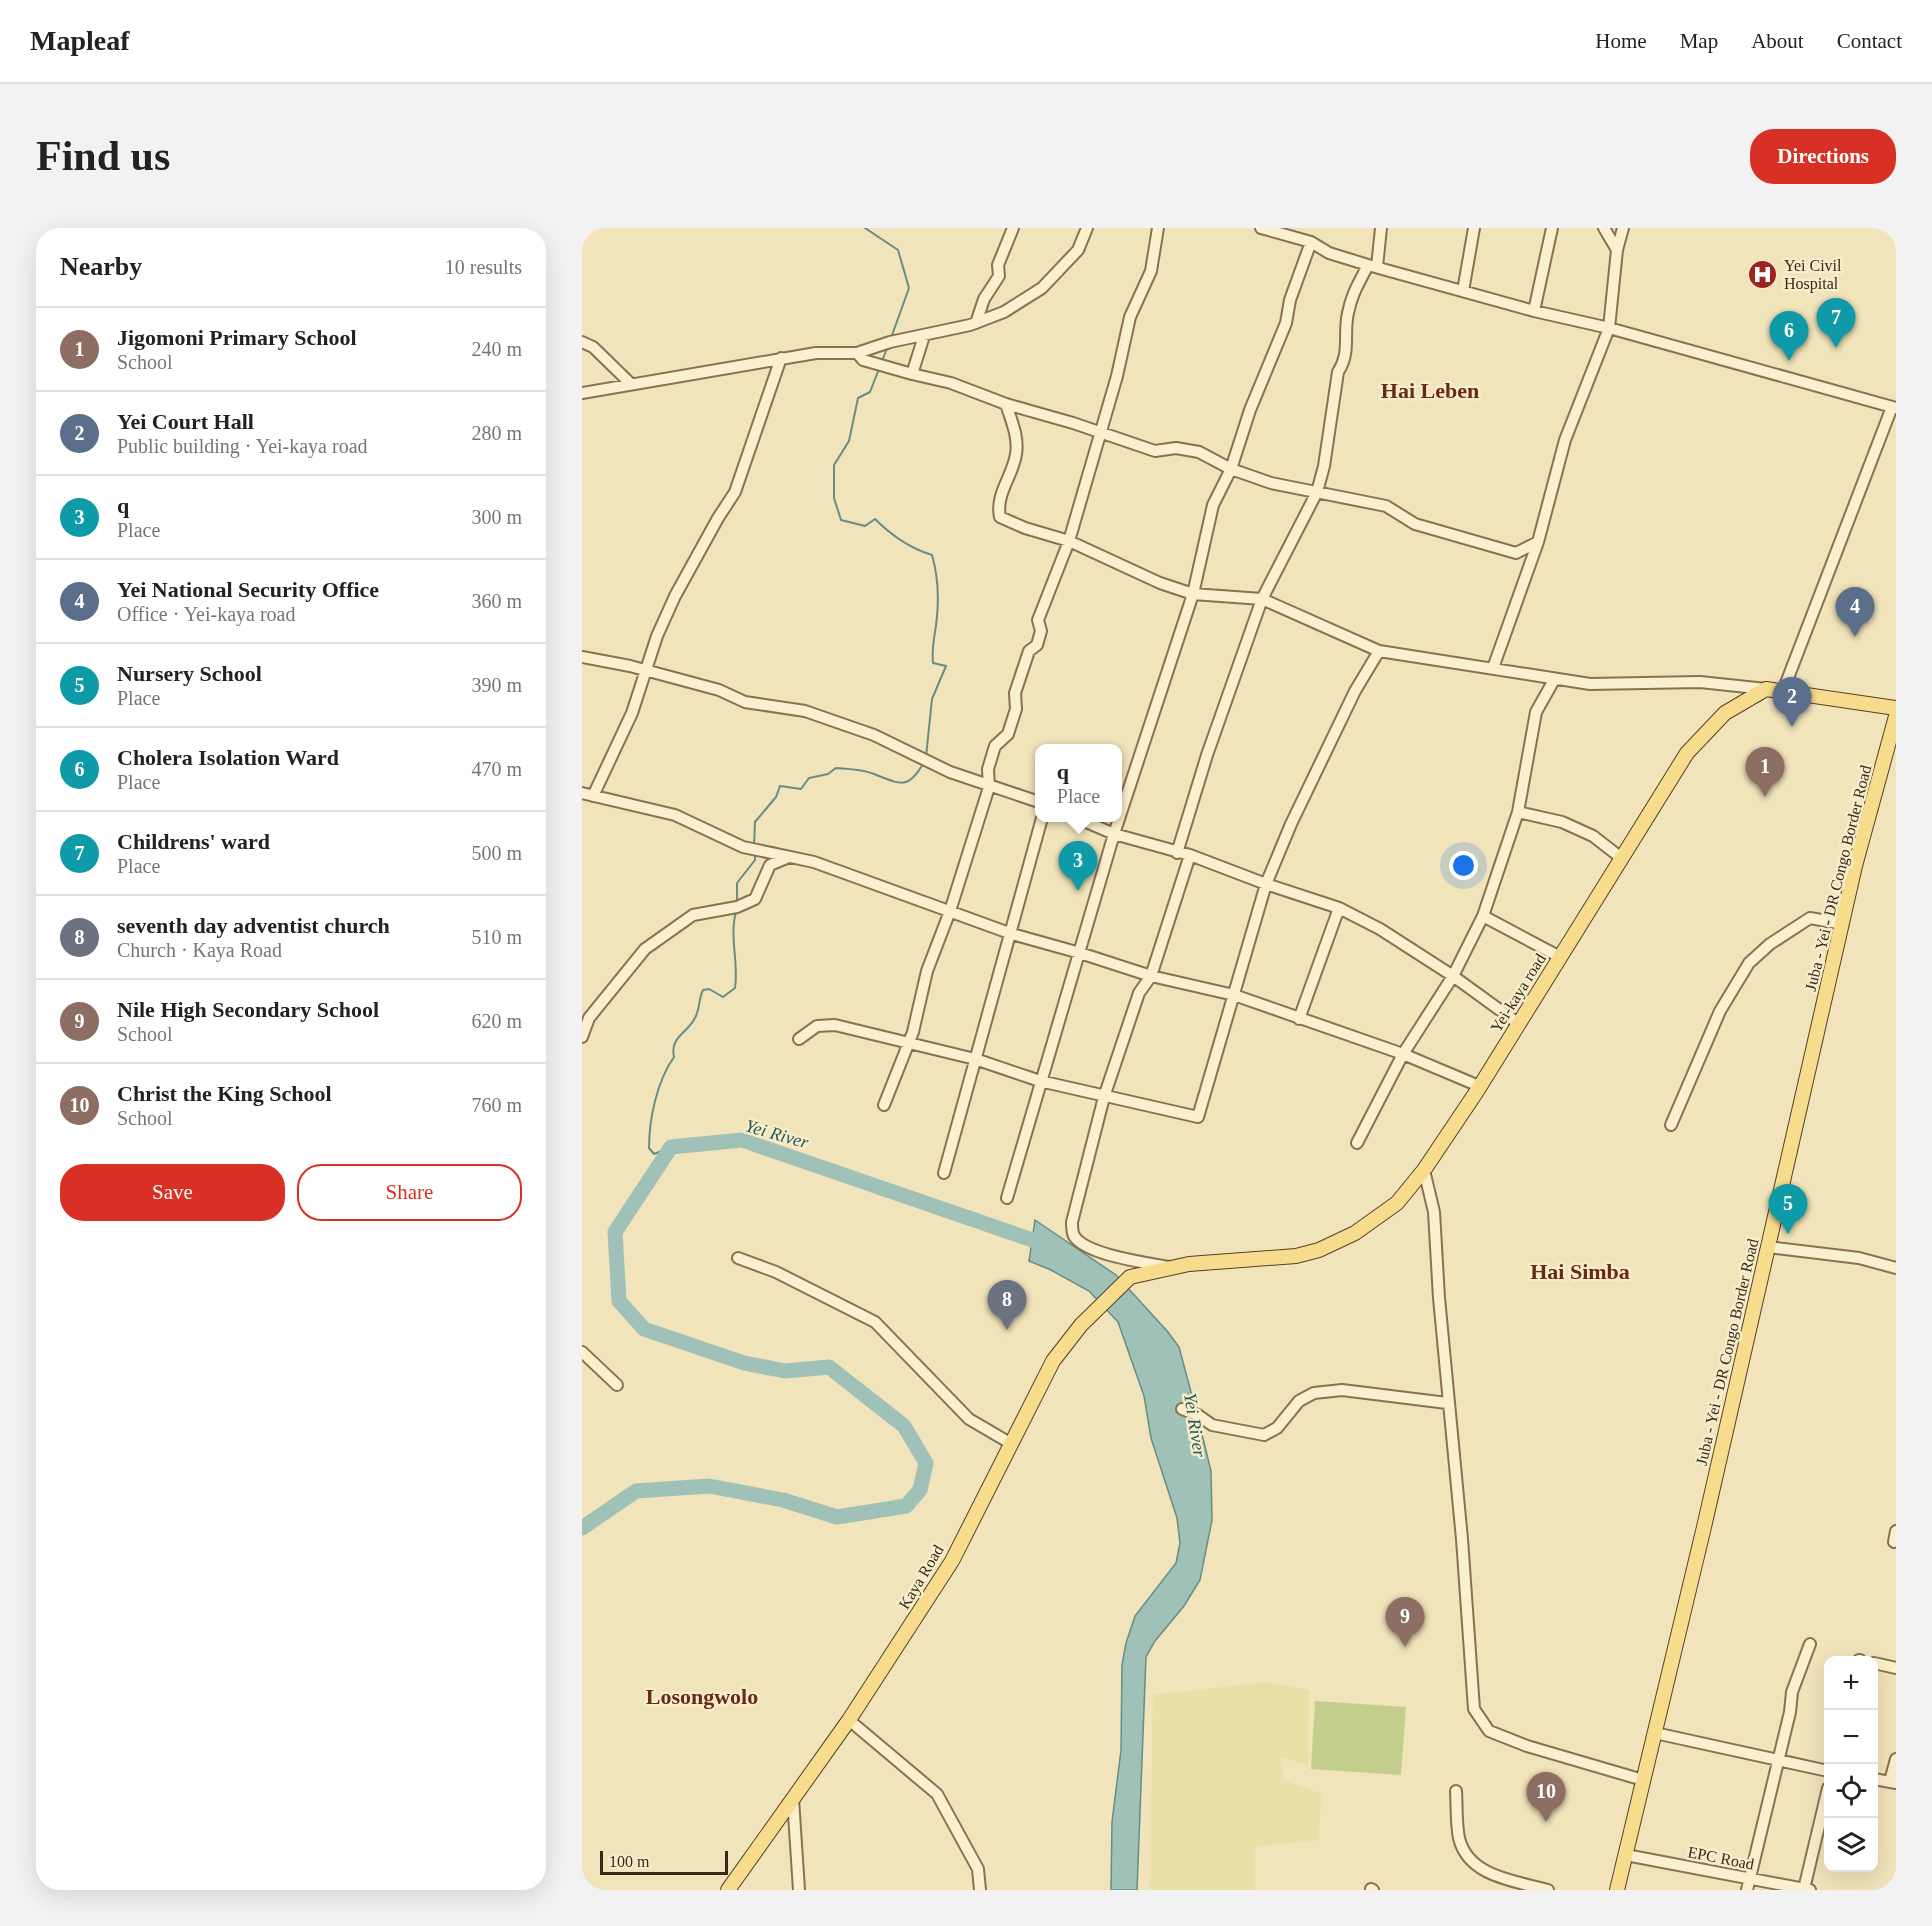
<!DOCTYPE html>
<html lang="en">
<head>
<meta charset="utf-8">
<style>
	:root { --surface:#fff; --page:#f2f2f2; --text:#222; --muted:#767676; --line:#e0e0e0; --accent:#d93025 }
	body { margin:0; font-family:Georgia,serif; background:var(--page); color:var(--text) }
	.controls { position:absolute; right:18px; bottom:18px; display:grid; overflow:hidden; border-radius:12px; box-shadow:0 6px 24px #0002 }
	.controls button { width:54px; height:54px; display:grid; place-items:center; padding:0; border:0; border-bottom:2px solid var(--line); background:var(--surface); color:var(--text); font:30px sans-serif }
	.scale { position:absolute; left:18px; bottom:15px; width:128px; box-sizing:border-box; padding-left:6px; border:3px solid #36291a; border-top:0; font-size:16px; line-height:21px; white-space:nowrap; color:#36291a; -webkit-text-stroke:4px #f8edca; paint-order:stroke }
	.you { position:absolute; left:882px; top:638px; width:21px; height:21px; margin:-15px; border:4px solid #fff; border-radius:50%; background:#1a73e8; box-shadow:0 0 0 9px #1a73e833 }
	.badge { display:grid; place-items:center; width:39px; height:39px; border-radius:50%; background:var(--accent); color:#fff; font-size:20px; font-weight:700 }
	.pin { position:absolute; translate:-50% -50px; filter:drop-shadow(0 2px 3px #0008) }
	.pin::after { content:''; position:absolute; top:32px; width:21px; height:18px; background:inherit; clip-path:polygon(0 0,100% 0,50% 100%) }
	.popup { position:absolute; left:453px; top:516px; width:87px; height:78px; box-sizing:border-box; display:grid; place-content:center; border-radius:12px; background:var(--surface); filter:drop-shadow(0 2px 4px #0005); font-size:20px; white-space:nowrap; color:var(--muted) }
	.popup b { font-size:22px; color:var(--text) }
	.popup::after { content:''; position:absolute; left:50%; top:100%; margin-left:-12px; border:12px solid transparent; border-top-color:var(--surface) }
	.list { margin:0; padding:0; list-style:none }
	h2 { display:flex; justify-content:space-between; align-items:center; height:78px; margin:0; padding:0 24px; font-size:26px }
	h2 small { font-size:20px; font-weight:400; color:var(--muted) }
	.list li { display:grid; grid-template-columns:39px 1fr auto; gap:18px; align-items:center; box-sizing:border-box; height:84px; padding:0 24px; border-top:2px solid var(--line) }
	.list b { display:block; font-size:22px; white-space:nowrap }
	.list p { margin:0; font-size:20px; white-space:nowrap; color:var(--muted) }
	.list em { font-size:20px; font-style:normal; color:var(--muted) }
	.actions { display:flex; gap:12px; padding:18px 24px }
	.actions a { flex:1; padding:14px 0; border:2px solid var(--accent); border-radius:24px; text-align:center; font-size:21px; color:var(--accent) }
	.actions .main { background:var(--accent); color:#fff }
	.icon { flex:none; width:33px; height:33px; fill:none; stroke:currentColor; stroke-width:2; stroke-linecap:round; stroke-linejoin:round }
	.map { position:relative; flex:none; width:1314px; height:1662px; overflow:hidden; border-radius:24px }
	header { display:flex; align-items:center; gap:36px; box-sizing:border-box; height:84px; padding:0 30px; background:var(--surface); border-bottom:2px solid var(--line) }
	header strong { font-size:28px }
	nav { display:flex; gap:33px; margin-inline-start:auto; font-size:21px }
	.intro { display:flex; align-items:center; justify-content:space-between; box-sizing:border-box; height:144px; padding:0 36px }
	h1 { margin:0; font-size:42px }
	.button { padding:15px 27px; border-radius:24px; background:var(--accent); color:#fff; font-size:21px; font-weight:700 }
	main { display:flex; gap:36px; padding:0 36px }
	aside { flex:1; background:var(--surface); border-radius:24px; box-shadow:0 6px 24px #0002 }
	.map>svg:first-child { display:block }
</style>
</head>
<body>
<header>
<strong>Mapleaf</strong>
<nav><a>Home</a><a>Map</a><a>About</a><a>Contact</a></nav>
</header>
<div class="intro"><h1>Find us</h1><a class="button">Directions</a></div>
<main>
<aside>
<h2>Nearby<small>10 results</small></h2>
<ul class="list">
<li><span class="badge" style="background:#8d6e63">1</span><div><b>Jigomoni Primary School</b><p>School</p></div><em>240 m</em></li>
<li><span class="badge" style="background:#5c6f8a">2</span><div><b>Yei Court Hall</b><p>Public building · Yei-kaya road</p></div><em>280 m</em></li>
<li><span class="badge" style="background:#0f9aa8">3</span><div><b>q</b><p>Place</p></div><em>300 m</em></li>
<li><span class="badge" style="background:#5c6f8a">4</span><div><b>Yei National Security Office</b><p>Office · Yei-kaya road</p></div><em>360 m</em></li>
<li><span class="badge" style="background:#0f9aa8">5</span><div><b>Nursery School</b><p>Place</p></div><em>390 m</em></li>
<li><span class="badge" style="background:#0f9aa8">6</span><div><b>Cholera Isolation Ward</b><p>Place</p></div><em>470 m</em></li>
<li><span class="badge" style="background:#0f9aa8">7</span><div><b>Childrens' ward</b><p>Place</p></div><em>500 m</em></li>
<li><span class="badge" style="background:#6b7280">8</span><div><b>seventh day adventist church</b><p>Church · Kaya Road</p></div><em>510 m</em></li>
<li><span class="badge" style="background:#8d6e63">9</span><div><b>Nile High Secondary School</b><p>School</p></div><em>620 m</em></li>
<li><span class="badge" style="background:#8d6e63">10</span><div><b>Christ the King School</b><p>School</p></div><em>760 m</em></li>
</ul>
<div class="actions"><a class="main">Save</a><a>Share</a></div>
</aside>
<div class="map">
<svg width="1314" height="1662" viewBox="0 0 1314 1662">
	<rect width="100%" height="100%" fill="#f1e3ba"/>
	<!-- farmland -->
	<path fill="#e7e0a7" d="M684,1454L727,1462L726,1537L698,1529L701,1552L740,1566L736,1612L673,1619V1662H568L571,1467Z"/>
	<!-- green -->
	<path fill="#c4cf8e" d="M733,1473L824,1479L819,1547L729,1541Z"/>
	<!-- water -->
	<path fill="#9fc1b8" stroke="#668e86" stroke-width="1.5" d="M453,992L534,1047L586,1104L597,1119L617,1194L629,1243L630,1292L618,1352L602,1378L573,1413L564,1429L555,1662H529L530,1594L539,1522L540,1437L544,1415L553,1388L594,1335L598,1315L595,1290L569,1210L562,1168L536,1094L507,1063L469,1042L447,1033Z"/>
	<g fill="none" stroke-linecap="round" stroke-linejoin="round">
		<!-- stream -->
		<path stroke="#668e86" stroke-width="2" d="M283,0L316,22L327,60L309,110
			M300,133L306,118
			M297,141L288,164L276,170L267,213L252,237V270L259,292L283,298L293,291C310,308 327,320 350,327C356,348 357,367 355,388C354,404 349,418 351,435L364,438L350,471L344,529
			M172,618L173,594L194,569L198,558L219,561L227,550L246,546L254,540C266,541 280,541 292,546C318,556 326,563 342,534
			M155,675V655L173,632V624
			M89,919L72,926L67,920C67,891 75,853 92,829C87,807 110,804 115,785C118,777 117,770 121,762L127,761L141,769L153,760C157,735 147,709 154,684"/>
		<!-- river -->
		<path stroke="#9fc1b8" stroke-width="15" d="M0,1300L54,1263L127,1258L201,1272L255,1289L324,1278L338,1262L344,1235L322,1198L247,1139L203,1143L162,1135L62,1101L37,1073L33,1004L89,919L160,912L462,1016L468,1022"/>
		<defs>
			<path id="minor" d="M679,0L729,14L747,25L786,37L952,83L1027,100L1314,180
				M1022,0L1035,22
				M795,39L799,0
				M881,63L892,0
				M952,83L970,0
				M394,95L402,71L417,48L416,37L431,0
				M342,108L330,146L369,155L424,176L491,195L573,223L594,220L617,224L649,241L689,255L804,278L833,296L934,325L956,314
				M0,114L11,119L48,155
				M275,125L281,132L330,146
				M0,165L234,125H275L308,114L388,97L422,84L460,60L496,22L505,0
				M424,176C429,192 437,209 434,226C431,248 413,266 418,289L443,300L487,313L578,355L611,366L680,371L797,423L1008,456L1118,454L1184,461
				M0,429L48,438L137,462L163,474L223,483L292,507L368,544L457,574
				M911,440L956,314L983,212L1027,100L1035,22L1041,0
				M1201,463L1310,179
				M0,565L93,587L161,619L232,634L430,706L498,725L569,748L652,767L821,826L897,858
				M11,568L50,485L75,408L93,368L136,290L153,264L199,130
				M936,584L980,594L1011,608L1038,629
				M495,590L532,606L608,627L684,656L757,680L798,701L871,748L937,796
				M595,625L625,527L680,371L735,264L742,238L756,144C769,124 761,107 766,85C770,65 777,55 786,37
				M901,688L978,729
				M717,791L757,680
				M0,809L7,790L63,721L111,687L155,679L173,671L188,637L207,629
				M217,811L235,798L253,797L393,831L458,853L616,889L684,656L709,596L773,463L797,423
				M302,877L331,804L345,743L368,683L407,559L406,541L413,518L426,506L434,481L433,465L447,423L455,417L459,403L456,392L487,313L535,148L548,89L569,43L576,0
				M1089,897L1138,783L1167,735L1188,716L1228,690L1261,696
				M775,915L821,826L871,748L901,688L936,584L954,484L972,452
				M842,942L852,984L857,1070L880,1311L892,1481L907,1503L945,1518L1061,1552
				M362,945L460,590
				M425,970L532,606L611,366L631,277L649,241L668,182L704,95L708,72L729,14
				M1185,1019L1277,1030L1314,1040
				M156,1030L194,1044L293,1094L387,1191L428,1215
				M587,1039C565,1035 504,1027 492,1008C490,1004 490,999 490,994L522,869L557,765L569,748L608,627
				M0,1124L35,1157
				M600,1181L616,1187L630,1197L682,1207L695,1200L717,1173L732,1165L760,1162L865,1175
				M1312,1314L1314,1303
				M1277,1432H1278
				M1292,1435L1314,1440
				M267,1492L355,1566L396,1641L398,1662
				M1073,1505L1246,1543
				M1292,1551L1314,1555
				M1308,1553L1314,1531
				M874,1563C875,1579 874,1596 877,1610C886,1649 934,1653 966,1662
				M211,1571L217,1662
				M1044,1627L1228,1662
				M789,1661L791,1662
				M1222,1661L1246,1560
				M1165,1662L1208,1484L1210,1464L1228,1416"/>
			<path id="major" d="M146,1662L267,1492L370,1333L471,1133L499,1097L548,1049L607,1036L714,1028L737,1022L773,1005L815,975L842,942L895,863L1105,525L1143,485L1184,461L1314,480
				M1035,1662L1122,1299L1273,638L1314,488"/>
		</defs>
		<!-- minor casing -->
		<use href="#minor" stroke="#887253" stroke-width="14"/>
		<!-- major casing -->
		<use href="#major" stroke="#553f28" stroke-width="16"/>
		<!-- minor -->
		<use href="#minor" stroke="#fbf0cd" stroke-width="10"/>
		<!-- major -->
		<use href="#major" stroke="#f8dc8d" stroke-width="14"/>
	</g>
	<!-- icons -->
	<defs>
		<symbol id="hospital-disc" viewBox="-11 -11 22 22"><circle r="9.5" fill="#9c241f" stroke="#f8edca"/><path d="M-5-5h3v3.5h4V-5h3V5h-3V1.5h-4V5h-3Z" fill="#fff"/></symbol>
	</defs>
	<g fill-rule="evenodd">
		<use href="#hospital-disc" x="1164" y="30" width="33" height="33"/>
	</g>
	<g text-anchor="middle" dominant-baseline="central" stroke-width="5" stroke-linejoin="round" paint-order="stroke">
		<!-- poi labels -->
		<g font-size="16" fill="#36291a" stroke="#f8edca" text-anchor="start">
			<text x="1202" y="37">Yei Civil<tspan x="1202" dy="18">Hospital</tspan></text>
		</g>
		<!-- street labels -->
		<g font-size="16" fill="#36291a" stroke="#f8edca">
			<text transform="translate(1256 650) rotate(-76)">Juba - Yei - DR Congo Border Road</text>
			<text transform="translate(936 765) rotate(-58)">Yei-kaya road</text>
			<text transform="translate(1145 1124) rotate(-77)">Juba - Yei - DR Congo Border Road</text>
			<text transform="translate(339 1349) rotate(-59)">Kaya Road</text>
			<text transform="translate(1139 1630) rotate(11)">EPC Road</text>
		</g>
		<!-- water labels -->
		<g font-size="18" font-style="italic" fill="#275756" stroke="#f8edca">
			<text transform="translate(195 906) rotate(16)">Yei River</text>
			<text transform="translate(613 1197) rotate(81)">Yei River</text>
		</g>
		<!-- district labels -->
		<g font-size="22" font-weight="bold" fill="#662a16" stroke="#f8edca">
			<text x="848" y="162">Hai Leben</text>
			<text x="998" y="1043">Hai Simba</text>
			<text x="120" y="1468">Losongwolo</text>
		</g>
	</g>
</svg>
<div class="controls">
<button>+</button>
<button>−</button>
<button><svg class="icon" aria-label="locate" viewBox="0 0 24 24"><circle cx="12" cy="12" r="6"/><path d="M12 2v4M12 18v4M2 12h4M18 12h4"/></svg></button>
<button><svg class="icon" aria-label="layers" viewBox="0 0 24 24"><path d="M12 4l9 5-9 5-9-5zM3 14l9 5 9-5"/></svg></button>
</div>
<div class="scale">100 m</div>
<div class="you"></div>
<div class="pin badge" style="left:1183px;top:569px;background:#8d6e63">1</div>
<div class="pin badge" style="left:1210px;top:499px;background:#5c6f8a">2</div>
<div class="pin badge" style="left:496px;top:663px;background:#0f9aa8">3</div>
<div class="popup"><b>q</b>Place</div>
<div class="pin badge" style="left:1273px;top:409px;background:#5c6f8a">4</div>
<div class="pin badge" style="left:1206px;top:1006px;background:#0f9aa8">5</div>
<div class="pin badge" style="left:1207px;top:133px;background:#0f9aa8">6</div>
<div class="pin badge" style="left:1254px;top:120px;background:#0f9aa8">7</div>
<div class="pin badge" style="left:425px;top:1102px;background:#6b7280">8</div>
<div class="pin badge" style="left:823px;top:1419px;background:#8d6e63">9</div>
<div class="pin badge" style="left:964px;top:1594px;background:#8d6e63">10</div>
</div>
</main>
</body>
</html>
